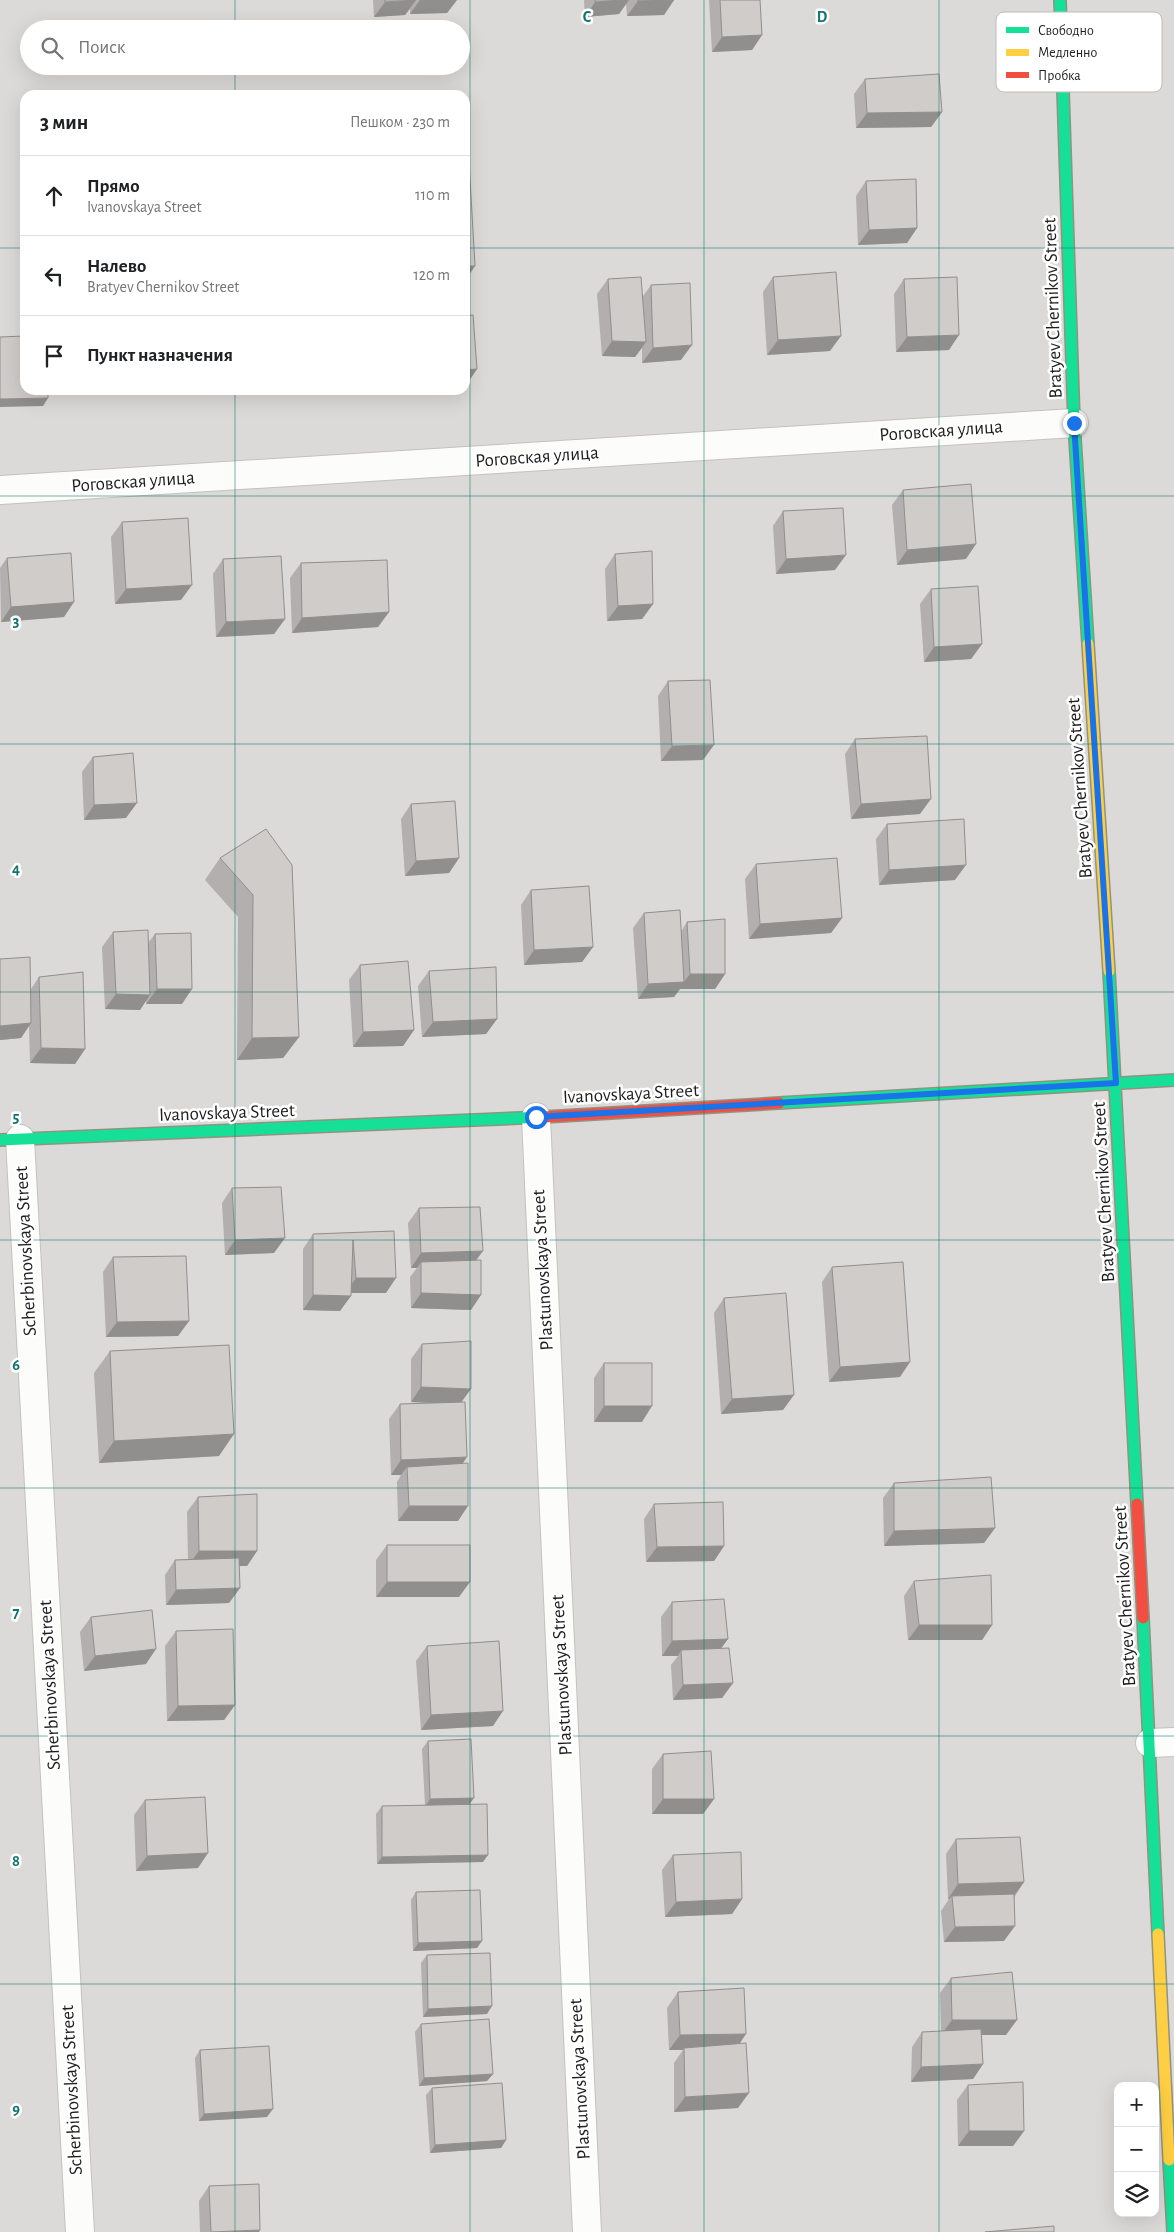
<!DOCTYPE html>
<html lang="ru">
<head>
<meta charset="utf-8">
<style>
	:root { --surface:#fff; --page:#f6f6f6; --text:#202124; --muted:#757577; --line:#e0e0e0 }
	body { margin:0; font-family:"Alegreya Sans",sans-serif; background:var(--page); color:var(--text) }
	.controls { position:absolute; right:15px; bottom:15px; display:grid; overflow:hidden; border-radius:10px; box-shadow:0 5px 20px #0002 }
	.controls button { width:45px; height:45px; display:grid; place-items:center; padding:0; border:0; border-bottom:1px solid var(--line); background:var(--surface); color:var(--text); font:25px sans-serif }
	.stop { position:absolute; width:15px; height:15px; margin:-11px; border:4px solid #1a73e8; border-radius:50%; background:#fff }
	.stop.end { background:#1a73e8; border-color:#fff; box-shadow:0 1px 5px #0008 }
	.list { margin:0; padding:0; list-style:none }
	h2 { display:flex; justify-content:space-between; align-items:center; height:65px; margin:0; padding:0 20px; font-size:21px }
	h2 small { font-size:16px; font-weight:400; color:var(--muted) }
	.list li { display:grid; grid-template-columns:32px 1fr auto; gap:15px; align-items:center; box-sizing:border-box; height:80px; padding:0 20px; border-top:1px solid var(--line) }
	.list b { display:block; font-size:19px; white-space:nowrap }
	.list p { margin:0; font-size:16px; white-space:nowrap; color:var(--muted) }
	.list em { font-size:16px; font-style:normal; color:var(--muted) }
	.icon { flex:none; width:28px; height:28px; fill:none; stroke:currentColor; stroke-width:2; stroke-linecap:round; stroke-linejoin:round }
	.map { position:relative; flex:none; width:1174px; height:2232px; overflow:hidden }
	.search { position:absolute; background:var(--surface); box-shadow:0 5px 20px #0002; left:20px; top:20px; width:450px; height:55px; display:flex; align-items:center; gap:12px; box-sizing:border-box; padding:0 18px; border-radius:28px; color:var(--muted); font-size:19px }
	.panel { position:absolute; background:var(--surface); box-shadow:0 5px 20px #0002; left:20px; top:90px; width:450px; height:305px; border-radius:15px }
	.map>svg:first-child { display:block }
</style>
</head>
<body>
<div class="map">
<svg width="1174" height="2232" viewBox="0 0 1174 2232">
	<rect width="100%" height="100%" fill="#eceae7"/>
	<!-- residential -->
	<path fill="#dbdad8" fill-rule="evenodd" d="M0,0H1174V2232H0ZM29,29H461V66H29ZM25,95H465V390H25ZM1118,2086H1155V2213H1118Z"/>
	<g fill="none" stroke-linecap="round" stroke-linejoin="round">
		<defs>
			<path id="street" d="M0,490L1074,423
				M536,1117L587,2232
				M20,1139L80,2232
				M1150,1743L1174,1742"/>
			<path id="fast" d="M1060,0L1074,423L1088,644
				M1109,971L1137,1504
				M779,1103L1174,1080
				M0,1140L544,1117
				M1143,1618L1158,1934
				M1169,2160L1173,2232"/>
			<path id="slow" d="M1088,644L1109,971
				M1158,1934L1169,2160"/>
			<path id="jam" d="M544,1117L779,1103
				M1137,1504L1143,1618"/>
		</defs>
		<!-- street casing -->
		<use href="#street" stroke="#c3c2c1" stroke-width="30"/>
		<!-- fast casing -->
		<use href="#fast" stroke="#919381" stroke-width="14"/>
		<!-- slow casing -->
		<use href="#slow" stroke="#919381" stroke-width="14"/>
		<!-- jam casing -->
		<use href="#jam" stroke="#919381" stroke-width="14"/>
		<!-- street -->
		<use href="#street" stroke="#fcfcfb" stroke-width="28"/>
		<!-- fast -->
		<use href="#fast" stroke="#16e098" stroke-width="11"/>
		<!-- slow -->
		<use href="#slow" stroke="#ffcf43" stroke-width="11"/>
		<!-- jam -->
		<use href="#jam" stroke="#f24e42" stroke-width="11"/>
	</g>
	<!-- wall -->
	<path fill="#b2afae" d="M373,0H457L447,13L410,14V9L405,15L374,17Z
		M584,0H674L664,15L627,16L626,4L619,14L585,17Z
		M709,0H760L762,35L752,50L712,52Z
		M865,79L942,112L931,127L856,128L854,94Z
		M866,181L917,228L907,243L858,245L856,196Z
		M773,277L830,351L767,355L763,292Z
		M608,279L643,296L651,285L681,360L642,363V348L635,357L602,356L597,294Z
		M904,279L949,350L896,352L894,294Z
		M903,490L966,559L897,565L892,505Z
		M783,511L835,570L776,574L773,526Z
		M122,522L181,600L115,604L111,537Z
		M615,554L653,604L642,619L607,621L605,569Z
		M7,558L64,617L1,622L0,568Z
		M223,559L285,619L274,634L216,637L213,574Z
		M301,563L389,612L378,627L292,633L290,578Z
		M931,589L982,644L971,659L924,662L920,604Z
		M668,681L703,760L661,761L658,696Z
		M855,739L920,814L851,819L845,754Z
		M93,757L126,818L84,820L82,772Z
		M411,804L459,858L449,873L405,876L401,819Z
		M887,824L955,880L879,885L876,839Z
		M266,829L299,1037L283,1058L237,1060L238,917L205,880L220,858Z
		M756,864L842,918L831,933L749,939L745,879Z
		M531,890L593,947L582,962L524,965L521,905Z
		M644,913L682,930L687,922L725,974L715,989H680L674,997L638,999L633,928Z
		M113,932L148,943L155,934L182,1004H146V1000L140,1010L105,1009L102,947Z
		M0,959L31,989L39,977L85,1049L75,1064L30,1063L29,1026L21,1038L0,1040Z
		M360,965L414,1030L403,1046L353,1047L349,980Z
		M429,971L497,1019L486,1034L422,1037L418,986Z
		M232,1188L274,1253L225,1255L222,1203Z
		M419,1208L476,1260L471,1310L411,1308L410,1277L417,1268H411L408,1223Z
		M394,1231L386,1293H351L340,1311L303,1310V1249L313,1234Z
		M113,1257L189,1321L178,1336L106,1337L103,1272Z
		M832,1267L900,1377L829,1382L822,1282Z
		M724,1298L783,1410L721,1414L714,1313Z
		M422,1344L462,1402L463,1464L458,1521H398L397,1482L401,1475H391L389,1419L400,1404L433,1403L411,1402V1359Z
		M110,1351L219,1456L99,1463L94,1373Z
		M604,1363L642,1422H594V1378Z
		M894,1483L995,1528L984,1543L884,1546L883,1498Z
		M198,1497L257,1551L247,1566H239L240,1588L229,1603L166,1605L165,1575L175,1560L188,1559L187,1512Z
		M654,1504L724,1546L714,1561L646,1562L644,1519Z
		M387,1545L459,1597H376V1560Z
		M914,1581L992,1625L982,1640H908L904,1596Z
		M672,1602L728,1639L721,1648L733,1683L722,1698L673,1700L671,1665L678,1656H662L661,1617Z
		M91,1617L146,1664L84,1671L80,1632Z
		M176,1631L235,1705L224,1720L167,1721L165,1646Z
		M427,1646L493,1726L421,1730L416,1661Z
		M428,1741L469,1804L483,1862L377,1864L376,1814L382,1806L425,1805L422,1749Z
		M663,1754L714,1799L703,1814H652V1769Z
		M145,1800L198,1868L136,1871L134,1815Z
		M956,1839L1024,1882L1015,1896L1004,1941L944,1942L941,1911L949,1899H948L946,1854Z
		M673,1855L742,1899L732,1914L665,1917L662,1870Z
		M416,1892L477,1948L413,1951L411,1900Z
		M427,1955L487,2014L423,2017L421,1963Z
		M951,1978L1006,2035H982L983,2064L973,2079L911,2082L912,2047L922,2032L941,2031L940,1993Z
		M678,1992L740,2044L738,2108L674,2112V2063L683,2050H669L667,2008Z
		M421,2024L493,2074L487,2081L419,2086L415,2032Z
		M200,2050L267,2117L199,2121L195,2058Z
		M968,2085L1024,2131L1013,2146H958L957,2100Z
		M432,2088L506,2140L501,2148L430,2153L426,2095Z
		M209,2186L260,2230L259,2232H200L199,2201Z"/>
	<!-- shaded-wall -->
	<path fill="#918f8d" d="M416,0L405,15L374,17L385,2Z
		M420,0H457L447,13L410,14Z
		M621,0H629L619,14L585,17L595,2Z
		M674,0L664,15L627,16L638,1Z
		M762,35L752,50L712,52L722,37Z
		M942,112L931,127L856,128L867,113Z
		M917,228L907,243L858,245L869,230Z
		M465,266H475L465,281Z
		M959,335L949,350L896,352L907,337Z
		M841,336L830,351L767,355L778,340Z
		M612,341L646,342L635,357L602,356Z
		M692,345L681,360L642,363L653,348Z
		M477,369L467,384H465V370Z
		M48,398L43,406L0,407V399Z
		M976,544L966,559L897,565L907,550Z
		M846,555L835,570L776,574L786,559Z
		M192,585L181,600L115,604L126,589Z
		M74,602L64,617L1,622L11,607Z
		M653,604L642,619L607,621L618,606Z
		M389,612L378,627L292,633L302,618Z
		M285,619L274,634L216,637L226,622Z
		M982,644L971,659L924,662L934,647Z
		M714,745L703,760L661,761L672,746Z
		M931,799L920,814L851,819L861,804Z
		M137,803L126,818L84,820L94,805Z
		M459,858L449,873L405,876L416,861Z
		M966,865L955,880L879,885L889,870Z
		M842,918L831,933L749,939L760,924Z
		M593,947L582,962L524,965L534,950Z
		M690,974H725L715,989H680L674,997L638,999L648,984L684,982Z
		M157,989H192L182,1004H146Z
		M116,994L150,995L140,1010L105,1009Z
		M497,1019L486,1034L422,1037L433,1022Z
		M31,1023L21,1038L0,1040V1026Z
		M414,1030L403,1046L353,1047L363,1032Z
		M299,1037L283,1058L237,1060L252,1038Z
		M41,1048L85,1049L75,1064L30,1063Z
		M285,1238L274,1253L225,1255L235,1240Z
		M483,1251L472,1266L421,1262L417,1268H411L421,1253Z
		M356,1278H396L386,1293H345Z
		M421,1293L481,1295L471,1310L411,1308Z
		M313,1295L351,1296L340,1311L303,1310Z
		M189,1321L178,1336L106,1337L117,1322Z
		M910,1362L900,1377L829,1382L840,1367Z
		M421,1387L471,1389L460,1404L411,1402Z
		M794,1395L783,1410L721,1414L732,1399Z
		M604,1406H652L642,1422H594Z
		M234,1434L219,1456L99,1463L114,1441Z
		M467,1457L457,1472L407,1467L401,1475H391L401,1460Z
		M409,1506H468L458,1521H398Z
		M995,1528L984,1543L884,1546L894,1531Z
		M724,1546L714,1561L646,1562L657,1547Z
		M199,1551H257L247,1566H188Z
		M387,1582H470L459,1597H376Z
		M240,1588L229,1603L166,1605L176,1590Z
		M919,1625H992L982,1640H908Z
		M728,1639L717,1654L681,1650L678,1656H662L672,1641Z
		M156,1649L146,1664L84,1671L95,1656Z
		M733,1683L722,1698L673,1700L683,1685Z
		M235,1705L224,1720L167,1721L178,1706Z
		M503,1711L493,1726L421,1730L431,1715Z
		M474,1798L469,1805L425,1807L430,1799Z
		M663,1799H714L703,1814H652Z
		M208,1853L198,1868L136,1871L147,1856Z
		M488,1855L483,1862L377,1864L382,1857Z
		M1024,1882L1013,1897L952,1896L949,1899H948L958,1884Z
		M742,1899L732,1914L665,1917L676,1902Z
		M1015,1926L1004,1941L944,1942L955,1927Z
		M482,1941L477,1948L413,1951L418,1943Z
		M492,2006L487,2014L423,2017L428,2009Z
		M952,2020H1017L1006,2035H941Z
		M746,2034L736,2049L684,2048L683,2050H669L680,2035Z
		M983,2064L973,2079L911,2082L921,2067Z
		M493,2074L487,2081L419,2086L424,2078Z
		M749,2093L738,2108L674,2112L685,2097Z
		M273,2109L267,2117L199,2121L204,2114Z
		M969,2131H1024L1013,2146H958Z
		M506,2140L501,2148L430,2153L435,2145Z
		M260,2230L259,2232H211Z"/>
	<!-- building -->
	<path fill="#cfccca" stroke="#918f8d" d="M385,0H416L385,2Z
		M595,0H621L595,2Z
		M638,0H674L638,1Z
		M720,0H760L762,35L722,37Z
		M939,74L942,112L867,113L865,79Z
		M465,161H469L475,266H465Z
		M916,179L917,228L869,230L866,181Z
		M836,272L841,336L778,340L773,277Z
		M641,277L646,342L612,341L608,279Z
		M957,277L959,335L907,337L904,279Z
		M690,283L692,345L653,348L651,285Z
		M473,315L477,369L465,370V316Z
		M25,336V390H48V398L0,399V337Z
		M971,484L976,544L907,550L903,490Z
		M843,508L846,555L786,559L783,511Z
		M188,518L192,585L126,589L122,522Z
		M652,551L653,604L618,606L615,554Z
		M71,553L74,602L11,607L7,558Z
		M281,556L285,619L226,622L223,559Z
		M387,560L389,612L302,618L301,563Z
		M978,586L982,644L934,647L931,589Z
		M710,680L714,745L672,746L668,681Z
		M927,736L931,799L861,804L855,739Z
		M133,753L137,803L94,805L93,757Z
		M455,801L459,858L416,861L411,804Z
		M964,819L966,865L889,870L887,824Z
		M266,829L292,865L299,1037L252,1038L253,895L220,858Z
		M837,858L842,918L760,924L756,864Z
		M589,886L593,947L534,950L531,890Z
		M680,910L684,982L648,984L644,913Z
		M725,919V974H690L687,922Z
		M148,930L150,995L116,994L113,932Z
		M191,933L192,989H157L155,934Z
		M30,957L31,1023L0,1026V959Z
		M408,961L414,1030L363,1032L360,965Z
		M496,967L497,1019L433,1022L429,971Z
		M83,972L85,1049L41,1048L39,977Z
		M281,1187L285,1238L235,1240L232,1188Z
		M480,1207L483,1251L421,1253L419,1208Z
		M394,1231L396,1278H356L353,1240L351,1296L313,1295V1234Z
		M186,1256L189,1321L117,1322L113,1257Z
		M481,1260V1295L421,1293V1262Z
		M903,1262L910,1362L840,1367L832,1267Z
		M786,1293L794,1395L732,1399L724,1298Z
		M471,1341V1389L421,1387L422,1344Z
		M229,1345L234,1434L114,1441L110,1351Z
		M604,1363H652V1406H604Z
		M465,1402L467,1457L401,1460L400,1404Z
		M468,1463V1506H409L407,1467Z
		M991,1477L995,1528L894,1531V1483Z
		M257,1494V1551H199L198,1497Z
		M723,1502L724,1546L657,1547L654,1504Z
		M387,1545H470V1582H387Z
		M239,1558L240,1588L176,1590L175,1560Z
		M991,1575L992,1625H919L914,1581Z
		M724,1599L728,1639L672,1641V1602Z
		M152,1610L156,1649L95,1656L91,1617Z
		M233,1629L235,1705L178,1706L176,1631Z
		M499,1641L503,1711L431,1715L427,1646Z
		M729,1648L733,1683L683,1685L681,1650Z
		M471,1739L474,1798L430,1799L428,1741Z
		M711,1751L714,1799H663V1754Z
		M205,1797L208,1853L147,1856L145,1800Z
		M487,1804L488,1855L382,1857V1806Z
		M1020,1837L1024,1882L958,1884L956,1839Z
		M741,1852L742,1899L676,1902L673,1855Z
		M480,1890L482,1941L418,1943L416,1892Z
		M1014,1894L1015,1926L955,1927L952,1896Z
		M490,1953L492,2006L428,2009L427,1955Z
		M1012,1972L1017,2020H952L951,1978Z
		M744,1988L746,2034L680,2035L678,1992Z
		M489,2019L493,2074L424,2078L421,2024Z
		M981,2029L983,2064L921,2067L922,2032Z
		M746,2043L749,2093L685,2097L684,2048Z
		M269,2046L273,2109L204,2114L200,2050Z
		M1023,2082L1024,2131H969L968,2085Z
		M502,2083L506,2140L435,2145L432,2088Z
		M259,2184L260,2230L211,2232L209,2186Z
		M1054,2226V2232H985Z"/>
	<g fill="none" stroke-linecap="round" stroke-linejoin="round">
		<!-- route -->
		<path stroke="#1a73e8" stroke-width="6" d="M536,1117L1116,1083L1074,423"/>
	</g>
	<!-- grid -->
	<path fill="none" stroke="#0f766e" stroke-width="1" stroke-opacity="0.55" d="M235,0V29M470,0V2232M704,0V2232M939,0V2232M235,66V95M0,248H25M465,248H1174M235,390V2232M0,496H1174M0,744H1174M0,992H1174M0,1240H1174M0,1488H1174M0,1736H1174M0,1984H1174"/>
	<g text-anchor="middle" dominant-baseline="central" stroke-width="5" stroke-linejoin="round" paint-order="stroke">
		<!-- street labels -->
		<g font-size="19" fill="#1e1e1e" stroke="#fff">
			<text transform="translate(1053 308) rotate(-92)">Bratyev Chernikov Street</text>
			<text transform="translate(941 431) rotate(-4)">Роговская улица</text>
			<text transform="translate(537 457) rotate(-4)">Роговская улица</text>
			<text transform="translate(133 482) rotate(-4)">Роговская улица</text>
			<text transform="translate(1080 788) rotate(-94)">Bratyev Chernikov Street</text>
			<text transform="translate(631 1094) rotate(-3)">Ivanovskaya Street</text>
			<text transform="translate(227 1113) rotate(-2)">Ivanovskaya Street</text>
			<text transform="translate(1104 1192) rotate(-93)">Bratyev Chernikov Street</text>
			<text transform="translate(26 1251) rotate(-93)">Scherbinovskaya Street</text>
			<text transform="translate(543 1270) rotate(-93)">Plastunovskaya Street</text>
			<text transform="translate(1125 1596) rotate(-93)">Bratyev Chernikov Street</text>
			<text transform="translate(562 1675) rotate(-93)">Plastunovskaya Street</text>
			<text transform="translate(50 1685) rotate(-93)">Scherbinovskaya Street</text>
			<text transform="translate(580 2079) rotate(-93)">Plastunovskaya Street</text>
			<text transform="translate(72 2090) rotate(-93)">Scherbinovskaya Street</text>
		</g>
	</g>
	<!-- legend -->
	<rect x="996" y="12" width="166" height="80" rx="8" fill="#fff" stroke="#bcbcbc" stroke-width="1"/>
	<rect x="1006" y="27" width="23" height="6" fill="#16e098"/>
	<rect x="1006" y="49" width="23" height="7" fill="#ffcf43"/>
	<rect x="1006" y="72" width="23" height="6" fill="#f24e42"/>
	<g font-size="14" fill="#1e1e1e">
		<text x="1038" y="35">Свободно</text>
		<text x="1038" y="57">Медленно</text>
		<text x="1038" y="80">Пробка</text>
	</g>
	<g font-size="16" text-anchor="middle" font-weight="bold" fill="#0f766e" stroke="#fff" stroke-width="5" stroke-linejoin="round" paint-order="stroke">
		<text x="587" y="22">C</text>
		<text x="822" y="22">D</text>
		<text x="16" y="626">3</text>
		<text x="16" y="874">4</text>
		<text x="16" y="1122">5</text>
		<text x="16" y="1370">6</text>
		<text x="16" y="1618">7</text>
		<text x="16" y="1866">8</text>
		<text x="16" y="2114">9</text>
	</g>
</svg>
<div class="controls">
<button>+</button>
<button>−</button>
<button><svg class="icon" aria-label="layers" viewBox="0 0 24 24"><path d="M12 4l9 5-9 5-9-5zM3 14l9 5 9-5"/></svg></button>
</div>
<div class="stop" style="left:536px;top:1117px"></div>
<div class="stop end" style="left:1074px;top:423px"></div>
<div class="search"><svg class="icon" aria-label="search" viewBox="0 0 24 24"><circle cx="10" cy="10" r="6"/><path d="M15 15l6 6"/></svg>Поиск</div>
<section class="panel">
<h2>3 мин<small>Пешком · 230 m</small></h2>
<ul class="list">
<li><svg class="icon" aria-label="ahead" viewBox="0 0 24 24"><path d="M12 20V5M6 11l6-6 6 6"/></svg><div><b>Прямо</b><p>Ivanovskaya Street</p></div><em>110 m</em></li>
<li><svg class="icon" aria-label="left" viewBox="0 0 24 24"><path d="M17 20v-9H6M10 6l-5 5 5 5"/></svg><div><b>Налево</b><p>Bratyev Chernikov Street</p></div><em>120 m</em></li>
<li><svg class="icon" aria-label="arrive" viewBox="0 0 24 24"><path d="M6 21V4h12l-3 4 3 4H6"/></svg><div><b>Пункт назначения</b></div></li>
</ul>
</section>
</div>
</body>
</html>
